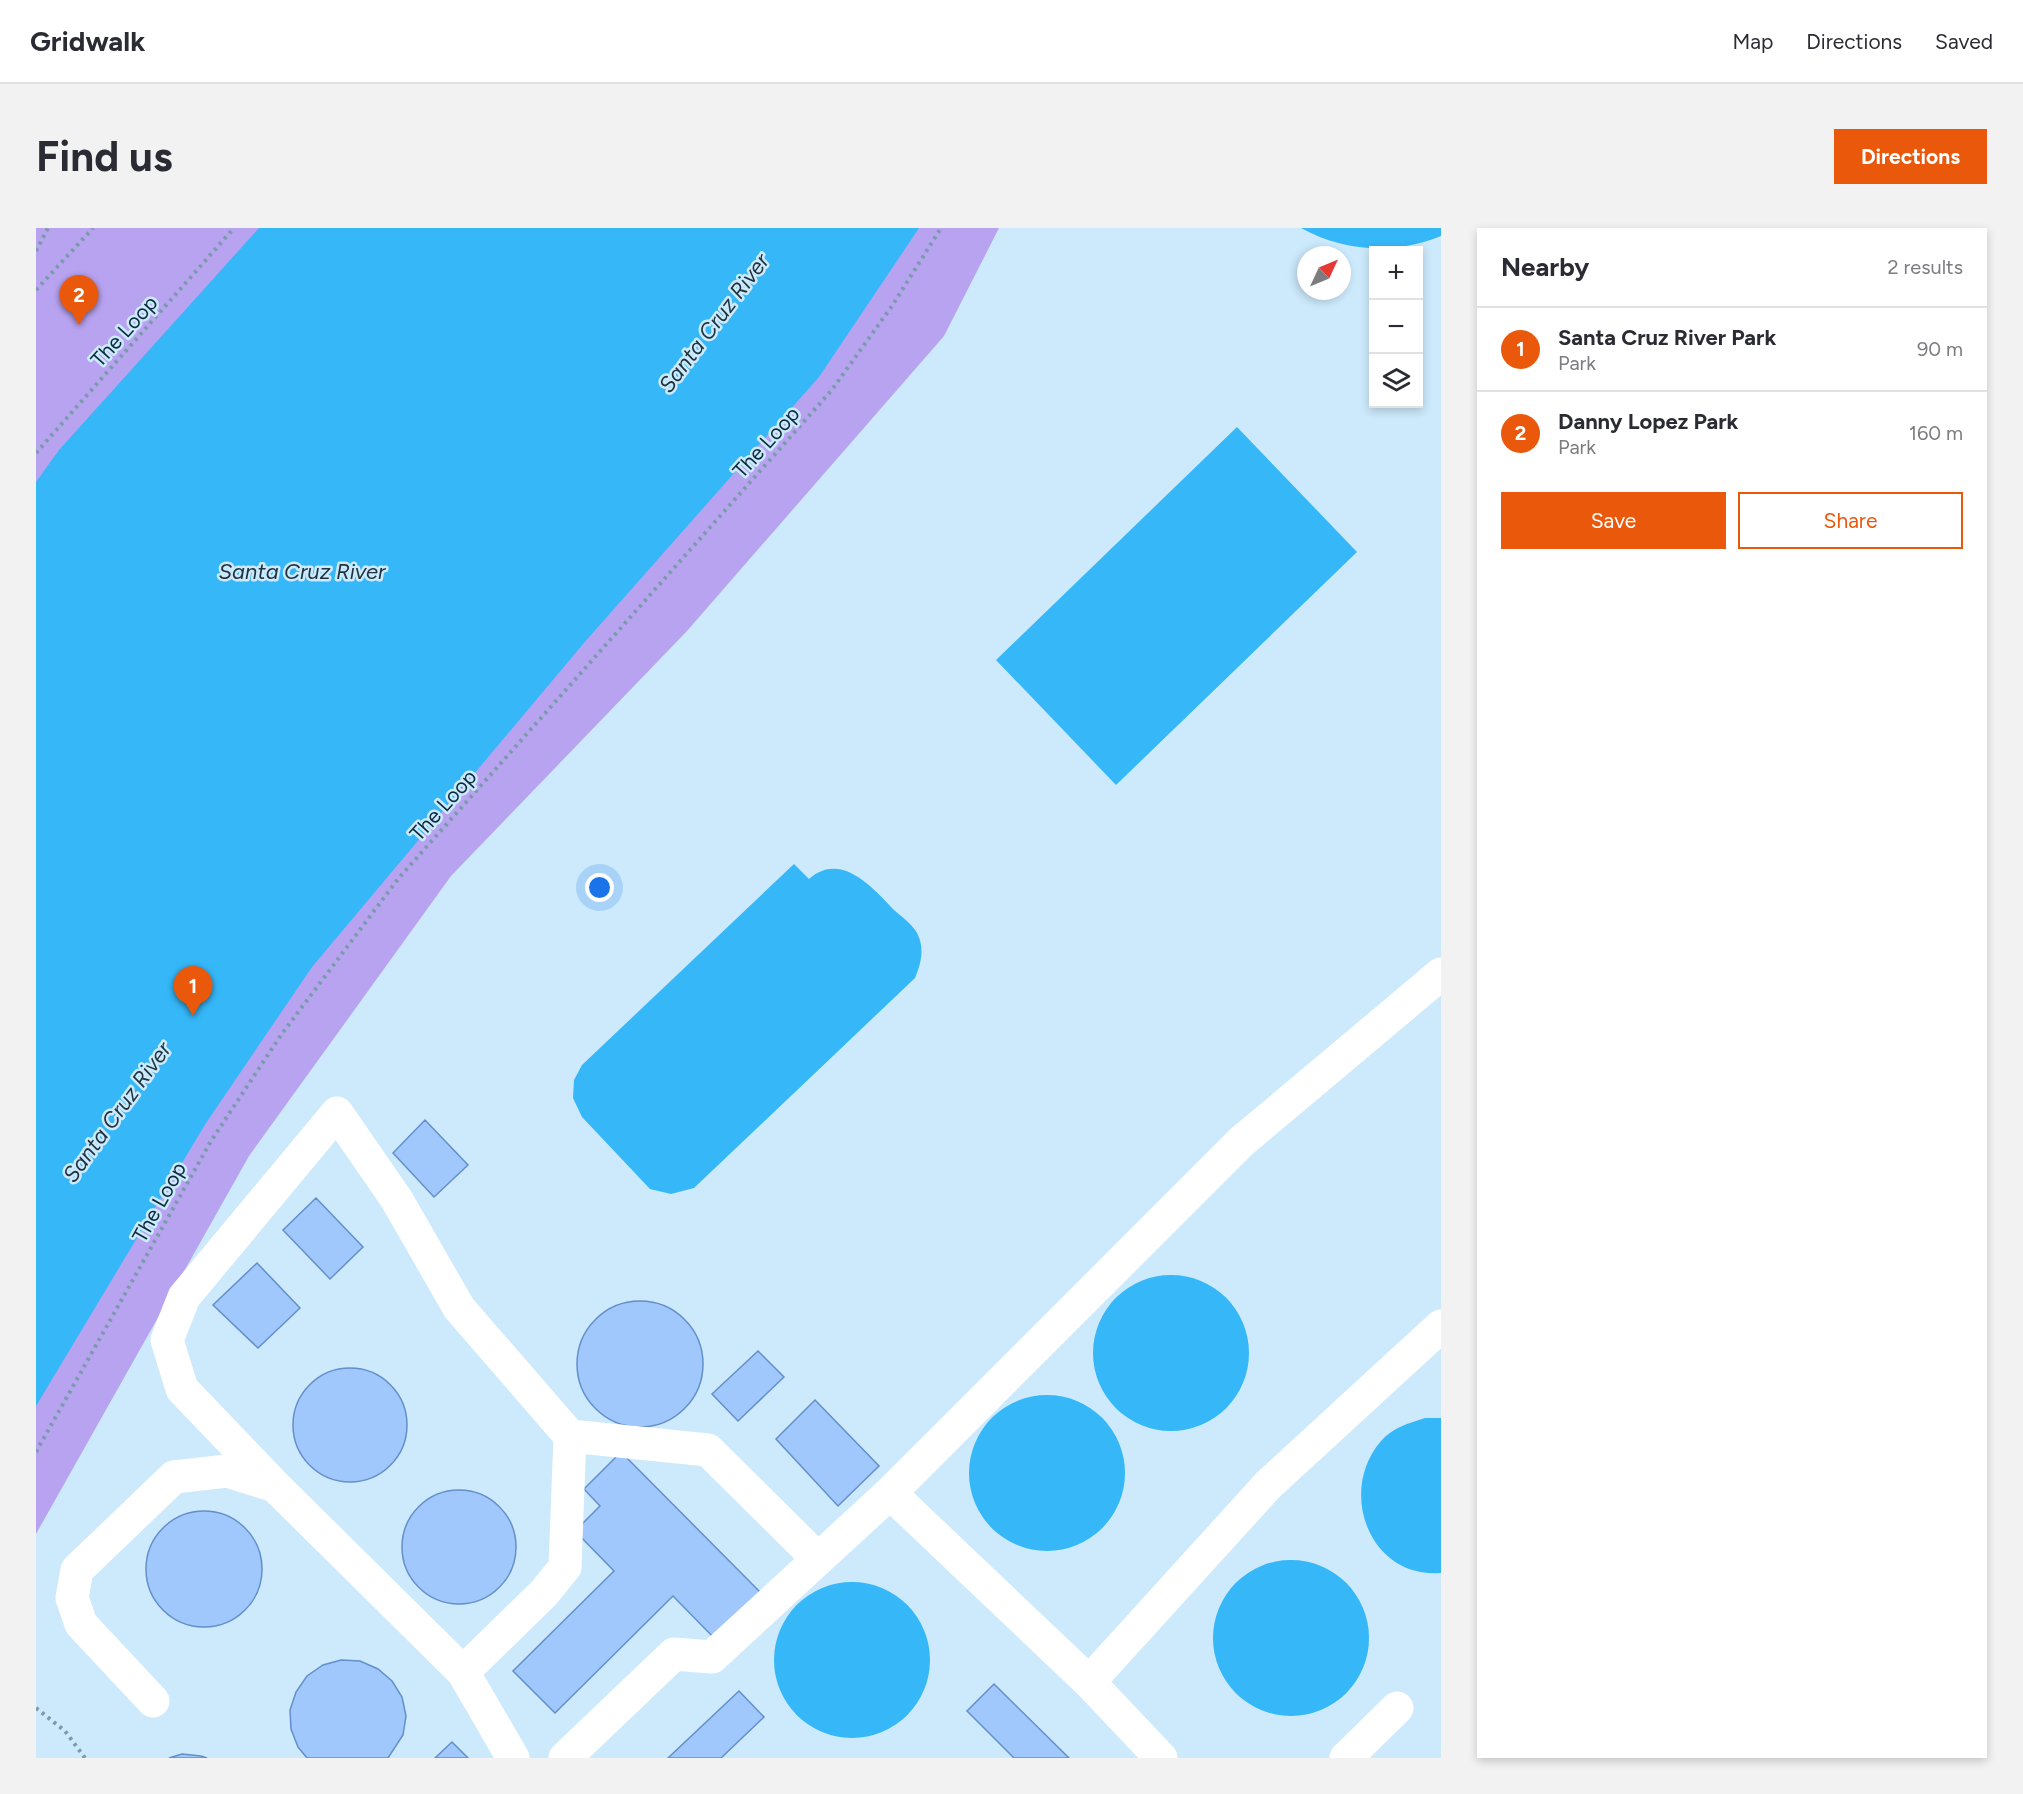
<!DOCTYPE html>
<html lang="en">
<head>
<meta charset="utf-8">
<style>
	:root { --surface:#fff; --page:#f2f2f3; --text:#2b2b33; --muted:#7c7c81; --line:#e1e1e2; --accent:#ea580c }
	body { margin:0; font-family:Figtree,sans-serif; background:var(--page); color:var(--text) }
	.controls { position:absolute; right:18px; top:18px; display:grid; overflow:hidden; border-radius:0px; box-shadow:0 3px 9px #0003 }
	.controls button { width:54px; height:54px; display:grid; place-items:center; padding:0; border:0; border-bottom:2px solid var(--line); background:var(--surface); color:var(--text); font:30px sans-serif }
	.compass { position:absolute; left:1261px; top:18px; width:54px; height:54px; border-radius:50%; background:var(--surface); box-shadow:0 3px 9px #0003; rotate:46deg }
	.you { position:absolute; left:564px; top:660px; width:21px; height:21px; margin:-15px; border:4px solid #fff; border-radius:50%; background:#1a73e8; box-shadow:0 0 0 9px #1a73e833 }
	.badge { display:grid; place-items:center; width:39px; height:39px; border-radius:50%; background:var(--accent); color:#fff; font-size:20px; font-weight:700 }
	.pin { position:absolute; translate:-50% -50px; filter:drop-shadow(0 2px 3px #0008) }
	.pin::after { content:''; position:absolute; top:32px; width:21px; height:18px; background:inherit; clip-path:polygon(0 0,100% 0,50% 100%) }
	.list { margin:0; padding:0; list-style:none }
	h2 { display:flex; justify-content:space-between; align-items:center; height:78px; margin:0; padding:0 24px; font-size:26px }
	h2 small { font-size:20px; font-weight:400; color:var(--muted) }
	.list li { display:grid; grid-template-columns:39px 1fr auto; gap:18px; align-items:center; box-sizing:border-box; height:84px; padding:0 24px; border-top:2px solid var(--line) }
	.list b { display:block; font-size:22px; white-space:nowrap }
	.list p { margin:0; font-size:20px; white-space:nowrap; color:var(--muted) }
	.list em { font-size:20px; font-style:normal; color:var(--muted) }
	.actions { display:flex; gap:12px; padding:18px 24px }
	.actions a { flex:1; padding:14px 0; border:2px solid var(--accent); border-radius:0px; text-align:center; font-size:21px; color:var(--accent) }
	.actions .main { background:var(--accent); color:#fff }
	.icon { flex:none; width:33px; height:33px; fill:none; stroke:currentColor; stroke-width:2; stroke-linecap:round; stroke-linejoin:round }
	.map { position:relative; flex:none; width:1405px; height:1530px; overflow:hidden; border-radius:0px }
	header { display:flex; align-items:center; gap:36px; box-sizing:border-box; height:84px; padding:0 30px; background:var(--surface); border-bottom:2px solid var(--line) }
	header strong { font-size:28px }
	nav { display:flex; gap:33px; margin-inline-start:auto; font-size:21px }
	.intro { display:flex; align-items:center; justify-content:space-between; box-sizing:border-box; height:144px; padding:0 36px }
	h1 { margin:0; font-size:42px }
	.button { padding:15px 27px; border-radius:0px; background:var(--accent); color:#fff; font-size:21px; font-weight:700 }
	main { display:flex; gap:36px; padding:0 36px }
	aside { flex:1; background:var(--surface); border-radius:0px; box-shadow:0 3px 9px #0003 }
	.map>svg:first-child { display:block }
</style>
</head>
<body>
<header>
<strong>Gridwalk</strong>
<nav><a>Map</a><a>Directions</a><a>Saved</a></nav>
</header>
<div class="intro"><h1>Find us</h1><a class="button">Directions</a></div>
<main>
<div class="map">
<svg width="1405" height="1530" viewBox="0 0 1405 1530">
	<rect width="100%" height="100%" fill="#cceafc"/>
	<!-- green -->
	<path fill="#b8a3f1" d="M0,0H963L908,108L651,403L415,648L213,928L0,1306Z"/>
	<!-- water -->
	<path fill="#35b7f8" d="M223,0H883L783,149L547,416L276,739L170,895L0,1178V254L23,222Z
		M1265,0H1405V8C1358,27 1309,24 1265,0Z
		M1201,199L1321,324L1080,557L960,432Z
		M758,636L773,651C805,623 836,659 858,682C865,688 877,697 881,705C889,720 885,736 879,750L658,960L635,966L614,961L546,889L537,870L538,852L546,837Z
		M1057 1125a78 78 0 1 1 156 0a78 78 0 1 1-156 0Z
		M933 1245a78 78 0 1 1 156 0a78 78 0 1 1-156 0Z
		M1389,1190H1405V1345C1334,1351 1301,1264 1345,1213C1356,1200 1373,1195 1389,1190Z
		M1177 1410a78 78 0 1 1 156 0a78 78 0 1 1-156 0Z
		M738 1432a78 78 0 1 1 156 0a78 78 0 1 1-156 0Z"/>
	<!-- building -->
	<path fill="#a1c8fd" stroke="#638fca" stroke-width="1.5" d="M389,892L432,937L398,969L357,925Z
		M280,970L327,1019L294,1051L247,1002Z
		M221,1035L264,1080L222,1120L177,1077Z
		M541 1136a63 63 0 1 1 126 0a63 63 0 1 1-126 0Z
		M722,1123L748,1149L702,1193L676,1166Z
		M257 1197a57 57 0 1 1 114 0a57 57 0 1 1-114 0Z
		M779,1172L843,1238L802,1278L740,1211Z
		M585,1224L726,1366L680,1412L637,1368L519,1485L477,1443L578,1343L539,1303L564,1278L548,1261Z
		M366 1319a57 57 0 1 1 114 0a57 57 0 1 1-114 0Z
		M110 1341a58 58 0 1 1 116 0a58 58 0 1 1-116 0Z
		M305,1432L324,1433L342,1441L356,1453L366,1469L370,1488L367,1507L352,1530H271L262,1519L255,1501L254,1482L260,1464L271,1448L287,1437Z
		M958,1456L1033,1530H978L931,1483Z
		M703,1463L728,1489L685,1530H632Z
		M416,1514L432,1530H399Z
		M146,1526L165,1528L171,1530H133Z"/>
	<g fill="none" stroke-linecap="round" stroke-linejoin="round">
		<!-- path -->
		<path stroke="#7b9aac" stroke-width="4" stroke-dasharray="3 4.5" stroke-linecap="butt" d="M0,23L12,0
			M0,62L57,0
			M0,225L198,0
			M0,1224L175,913L245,807L362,651L795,163L856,78L905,0
			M0,1480L29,1503L49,1530"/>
		<!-- minor -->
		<path stroke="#fff" stroke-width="33" d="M534,1208L672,1222L782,1331
			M854,1265L1205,914L1405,746
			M427,1444L508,1365L529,1339L534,1208L423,1080L361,972L301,885L148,1069L131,1112L146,1161L240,1259L427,1444L477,1530
			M1053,1454L1232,1257L1405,1098
			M117,1473L45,1396L36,1370L41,1342L138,1249L191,1243L236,1257
			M529,1530L638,1426L676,1429L854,1265L1053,1454L1125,1530
			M1310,1530L1361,1480"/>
	</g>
	<g text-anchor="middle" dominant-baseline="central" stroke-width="5" stroke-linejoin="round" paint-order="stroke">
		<!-- street labels -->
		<g font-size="21" fill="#0b2c3e" stroke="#cceafc">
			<text transform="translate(88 103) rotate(-48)">The Loop</text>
			<text transform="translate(730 214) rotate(-48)">The Loop</text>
			<text transform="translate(407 577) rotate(-48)">The Loop</text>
			<text transform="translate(123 974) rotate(-61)">The Loop</text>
		</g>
		<!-- water labels -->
		<g font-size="22" font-style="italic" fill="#1e323f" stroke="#cceafc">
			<text transform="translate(678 95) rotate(-53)">Santa Cruz River</text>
			<text x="266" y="343">Santa Cruz River</text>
			<text transform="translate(81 884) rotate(-54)">Santa Cruz River</text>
		</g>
	</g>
</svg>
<div class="controls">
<button>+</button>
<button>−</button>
<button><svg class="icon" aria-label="layers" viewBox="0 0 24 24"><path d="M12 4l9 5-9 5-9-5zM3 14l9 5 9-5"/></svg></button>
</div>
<svg class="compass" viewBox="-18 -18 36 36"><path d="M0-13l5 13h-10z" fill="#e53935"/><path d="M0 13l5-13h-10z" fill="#7c7c81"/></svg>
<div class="you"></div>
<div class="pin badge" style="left:157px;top:788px">1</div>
<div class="pin badge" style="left:43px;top:97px">2</div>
</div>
<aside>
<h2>Nearby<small>2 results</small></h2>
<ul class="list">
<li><span class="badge">1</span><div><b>Santa Cruz River Park</b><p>Park</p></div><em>90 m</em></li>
<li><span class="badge">2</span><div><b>Danny Lopez Park</b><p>Park</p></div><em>160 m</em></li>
</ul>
<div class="actions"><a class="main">Save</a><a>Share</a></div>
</aside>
</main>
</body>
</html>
